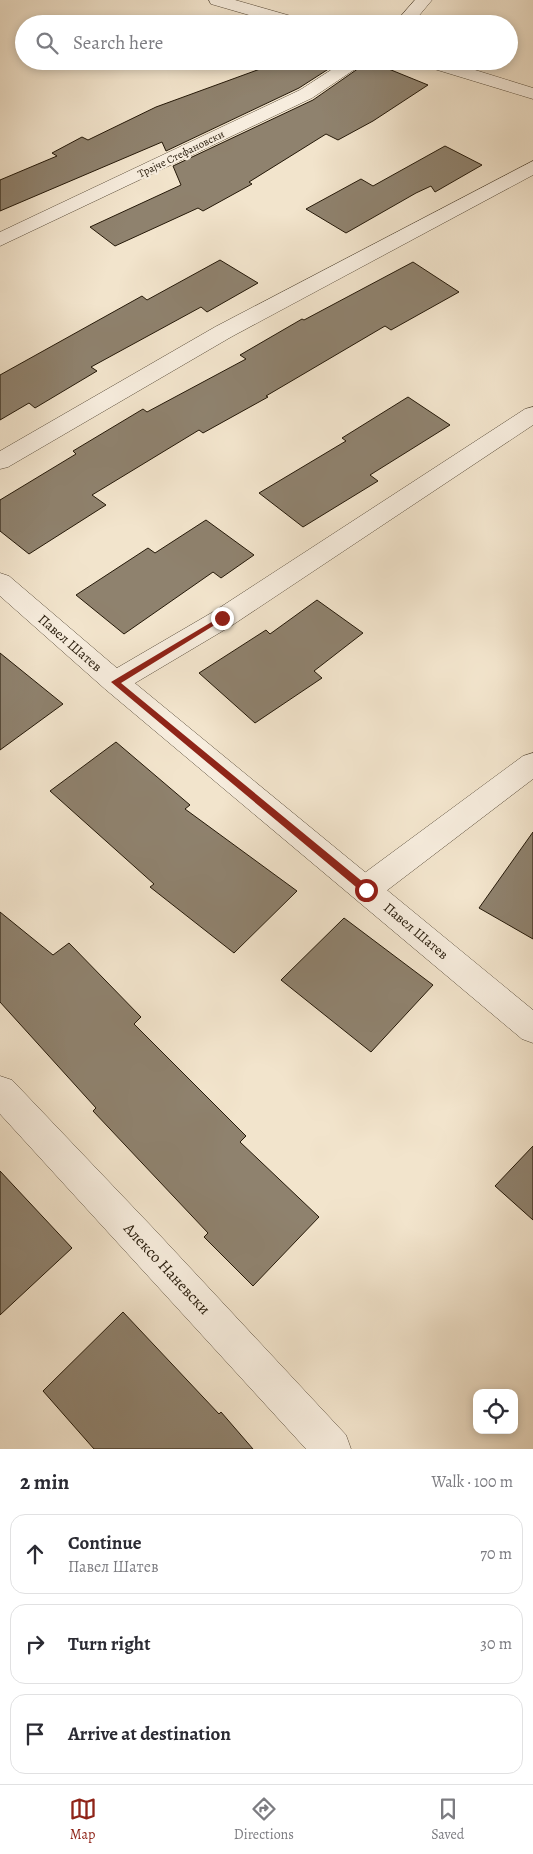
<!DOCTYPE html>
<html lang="en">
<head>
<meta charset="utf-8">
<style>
	:root { --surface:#fff; --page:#f7f7f7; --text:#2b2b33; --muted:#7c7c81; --line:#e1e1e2; --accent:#8f2418 }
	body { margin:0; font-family:Alegreya,serif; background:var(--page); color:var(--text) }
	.controls { position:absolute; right:15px; bottom:15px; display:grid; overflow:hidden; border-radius:10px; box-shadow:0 2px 8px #0003 }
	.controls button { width:45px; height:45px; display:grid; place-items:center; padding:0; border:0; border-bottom:1px solid var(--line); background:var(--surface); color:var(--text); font:25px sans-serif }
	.stop { position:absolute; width:15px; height:15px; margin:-11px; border:4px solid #8f2418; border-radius:50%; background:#fff }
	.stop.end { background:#8f2418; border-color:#fff; box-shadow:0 1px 5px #0008 }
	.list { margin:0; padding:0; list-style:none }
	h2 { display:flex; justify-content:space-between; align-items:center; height:65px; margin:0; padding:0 20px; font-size:21px }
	h2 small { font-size:16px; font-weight:400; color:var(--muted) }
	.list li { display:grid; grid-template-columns:32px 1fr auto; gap:15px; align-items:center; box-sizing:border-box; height:80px; margin:0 10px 10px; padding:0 10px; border:1px solid var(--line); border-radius:15px }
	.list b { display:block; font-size:19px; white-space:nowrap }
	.list p { margin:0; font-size:16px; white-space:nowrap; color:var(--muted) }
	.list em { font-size:16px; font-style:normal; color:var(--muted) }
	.icon { flex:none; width:28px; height:28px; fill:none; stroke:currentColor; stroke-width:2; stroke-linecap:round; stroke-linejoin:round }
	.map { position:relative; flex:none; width:533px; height:1449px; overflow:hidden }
	.search { position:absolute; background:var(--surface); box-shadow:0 2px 8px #0003; left:15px; right:15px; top:15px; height:55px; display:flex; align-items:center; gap:12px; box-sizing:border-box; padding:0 18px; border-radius:28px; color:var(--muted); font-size:19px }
	.sheet { height:335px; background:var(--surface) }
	nav { display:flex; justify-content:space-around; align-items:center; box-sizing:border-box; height:70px; border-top:1px solid var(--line); background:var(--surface); font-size:14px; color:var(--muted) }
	nav a { display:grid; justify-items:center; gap:2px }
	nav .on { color:var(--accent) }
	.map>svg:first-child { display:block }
</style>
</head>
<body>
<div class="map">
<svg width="533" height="1449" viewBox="0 0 533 1449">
	<rect width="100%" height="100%" fill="#f2e4cc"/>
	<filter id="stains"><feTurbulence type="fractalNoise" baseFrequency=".004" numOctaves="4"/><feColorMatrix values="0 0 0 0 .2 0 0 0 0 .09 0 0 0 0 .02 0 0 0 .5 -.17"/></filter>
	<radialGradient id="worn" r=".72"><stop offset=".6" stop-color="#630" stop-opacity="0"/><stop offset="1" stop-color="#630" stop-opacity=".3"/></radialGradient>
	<!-- building -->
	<path fill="#8f826e" stroke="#241808" d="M282,61H341L299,88L166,151L162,142L0,211V180L57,156L52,153L82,137L88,140L156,107Z
		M369,61L428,85L373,121L338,140L326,134L249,182L252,184L203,211L198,208L115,246L90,227L181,185L173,166L313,100Z
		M445,146L482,165L435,192L431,186L416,193L346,233L306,209L361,179L373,186Z
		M220,260L258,283L207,312L201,307L91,367L97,371L35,408L29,403L0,420V375L142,296L147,300Z
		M413,262L459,292L391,330L385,326L266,396L268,397L203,433L199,430L92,495L106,505L29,554L0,531V500L76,454L73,451L143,409L147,412L246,359L240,355L302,319L304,320Z
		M408,397L450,425L370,475L378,481L303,527L259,493L346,441L342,438Z
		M206,520L254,555L221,578L213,572L124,634L76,595L148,548L155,553Z
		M317,600L363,633L314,671L322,678L255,723L199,673L266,630L270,634Z
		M0,653L63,704L0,750Z
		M116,742L190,805L185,809L297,891L234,953L150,887L154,884L50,791Z
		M533,832V939L479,908Z
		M0,912L53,955L69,943L141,1017L134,1024L246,1136L240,1142L319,1217L253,1286L204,1237L208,1233L93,1111L96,1108L0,1002Z
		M344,918L433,985L371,1052L281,980Z
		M533,1146V1220L495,1186Z
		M0,1171L72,1248L0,1315Z
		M123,1312L219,1414L221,1412L253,1449H94L43,1391Z"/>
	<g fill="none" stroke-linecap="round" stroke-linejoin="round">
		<defs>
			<path id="minor" d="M209,0H235L305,20L307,24H280L211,4Z
				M415,0H432L412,24H394Z
				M345,61H367L312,98L0,246V232L300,90Z
				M418,61H446L533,88V99L421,65Z
				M533,161V175L231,337L8,467L0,469V451L215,327Z
				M533,407V425L231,626L125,689L115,692L105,689L102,682L105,675L213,612L525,409Z
				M533,753V779L377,898L366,902L355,898L351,889L355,880L523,756Z
				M0,1076L12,1080L154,1229L346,1435L351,1449H306L0,1114Z"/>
			<path id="tertiary" d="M0,573L9,576L125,675L533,1010V1043L522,1039L105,689L0,596Z"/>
		</defs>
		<!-- minor casing -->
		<use href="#minor" stroke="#584b39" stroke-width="1"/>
		<!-- tertiary casing -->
		<use href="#tertiary" stroke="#584b39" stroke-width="1"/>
		<!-- minor -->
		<use href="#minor" fill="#f7edde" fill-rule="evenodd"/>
		<!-- tertiary -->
		<use href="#tertiary" fill="#f7edde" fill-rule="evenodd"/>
	</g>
	<!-- route -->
	<path fill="#8f2418" d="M220,617L226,618L121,683L369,887V892H362L111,682Z"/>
	<g text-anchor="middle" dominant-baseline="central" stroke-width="4.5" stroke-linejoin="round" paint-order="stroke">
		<!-- far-street labels -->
		<g font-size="11" fill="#241808" stroke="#f7edde">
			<text transform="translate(181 154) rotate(-26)">Трајче Стефановски</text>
		</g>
		<!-- street labels -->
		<g font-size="14" fill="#241808" stroke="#f7edde">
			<text transform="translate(70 643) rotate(41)">Павел Шатев</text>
			<text transform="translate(416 931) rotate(40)">Павел Шатев</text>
		</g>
		<!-- near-street labels -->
		<g font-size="16" fill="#241808" stroke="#f7edde">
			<text transform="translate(167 1269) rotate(47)">Алексо Наневски</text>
		</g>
	</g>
	<rect width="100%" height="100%" filter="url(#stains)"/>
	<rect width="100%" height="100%" fill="url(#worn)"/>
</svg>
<div class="controls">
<button><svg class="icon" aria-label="locate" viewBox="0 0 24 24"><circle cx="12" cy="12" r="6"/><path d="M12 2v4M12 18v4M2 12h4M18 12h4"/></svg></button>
</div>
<div class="stop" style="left:366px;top:890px"></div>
<div class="stop end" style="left:222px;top:618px"></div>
<div class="search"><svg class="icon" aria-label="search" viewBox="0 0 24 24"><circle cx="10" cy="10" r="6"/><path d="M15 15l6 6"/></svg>Search here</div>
</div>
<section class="sheet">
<h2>2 min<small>Walk · 100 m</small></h2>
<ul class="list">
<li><svg class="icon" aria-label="ahead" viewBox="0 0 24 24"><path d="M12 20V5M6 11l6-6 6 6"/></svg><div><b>Continue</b><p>Павел Шатев</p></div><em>70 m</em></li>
<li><svg class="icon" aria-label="right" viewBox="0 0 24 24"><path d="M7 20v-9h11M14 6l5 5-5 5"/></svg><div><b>Turn right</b></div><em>30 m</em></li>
<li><svg class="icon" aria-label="arrive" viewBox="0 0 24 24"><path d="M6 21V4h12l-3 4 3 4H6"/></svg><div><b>Arrive at destination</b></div></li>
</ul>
</section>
<nav>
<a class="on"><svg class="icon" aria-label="map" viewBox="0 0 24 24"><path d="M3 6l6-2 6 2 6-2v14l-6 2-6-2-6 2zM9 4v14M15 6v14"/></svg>Map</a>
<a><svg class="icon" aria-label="directions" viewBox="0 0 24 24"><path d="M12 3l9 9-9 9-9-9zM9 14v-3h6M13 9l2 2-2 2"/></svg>Directions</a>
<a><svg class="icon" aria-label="saved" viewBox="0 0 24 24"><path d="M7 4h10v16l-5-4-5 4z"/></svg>Saved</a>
</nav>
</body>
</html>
